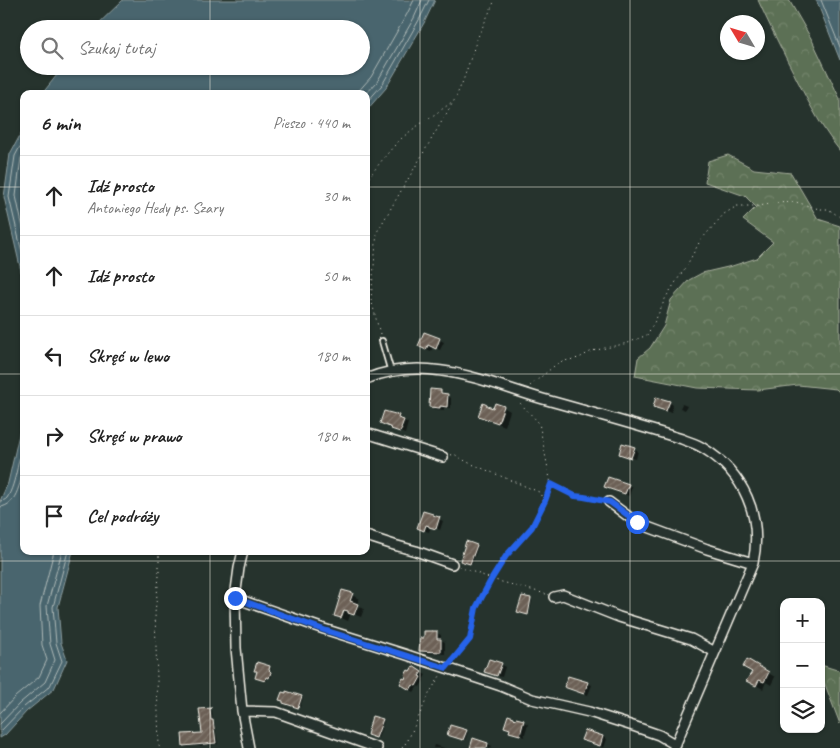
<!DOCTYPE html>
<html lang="pl">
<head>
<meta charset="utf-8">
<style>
	:root { --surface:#fff; --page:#f2f2f2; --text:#222; --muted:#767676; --line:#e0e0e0 }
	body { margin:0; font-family:Caveat,sans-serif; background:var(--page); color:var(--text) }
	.controls { position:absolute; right:15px; bottom:15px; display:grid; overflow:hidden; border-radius:10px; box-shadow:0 1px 4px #0004 }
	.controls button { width:45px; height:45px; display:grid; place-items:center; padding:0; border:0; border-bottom:1px solid var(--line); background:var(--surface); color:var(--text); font:25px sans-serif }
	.compass { position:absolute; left:720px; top:15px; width:45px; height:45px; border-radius:50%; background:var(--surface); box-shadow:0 1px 4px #0004; rotate:308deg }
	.stop { position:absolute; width:15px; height:15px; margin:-11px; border:4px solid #2563eb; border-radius:50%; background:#fff }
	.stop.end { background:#2563eb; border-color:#fff; box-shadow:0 1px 5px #0008 }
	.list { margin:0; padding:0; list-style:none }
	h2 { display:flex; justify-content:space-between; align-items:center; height:65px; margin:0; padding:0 20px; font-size:21px }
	h2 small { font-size:16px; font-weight:400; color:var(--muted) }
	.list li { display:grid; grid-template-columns:32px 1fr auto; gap:15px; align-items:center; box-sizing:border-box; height:80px; padding:0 20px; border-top:1px solid var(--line) }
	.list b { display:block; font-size:19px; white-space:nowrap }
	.list p { margin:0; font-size:16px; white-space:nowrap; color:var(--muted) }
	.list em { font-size:16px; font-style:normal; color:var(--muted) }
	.icon { flex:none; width:28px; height:28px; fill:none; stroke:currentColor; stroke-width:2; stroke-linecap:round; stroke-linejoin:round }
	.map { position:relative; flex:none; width:840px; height:748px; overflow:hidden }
	.search { position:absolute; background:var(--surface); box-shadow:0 1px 4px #0004; left:20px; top:20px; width:350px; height:55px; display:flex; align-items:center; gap:12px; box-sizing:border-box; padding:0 18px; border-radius:28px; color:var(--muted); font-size:19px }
	.panel { position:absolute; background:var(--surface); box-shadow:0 1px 4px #0004; left:20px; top:90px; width:350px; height:465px; border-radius:10px }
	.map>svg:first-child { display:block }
</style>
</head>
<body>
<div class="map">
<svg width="840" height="748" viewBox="0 0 840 748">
	<defs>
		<pattern id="forest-crowns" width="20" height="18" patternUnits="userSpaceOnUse" patternTransform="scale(1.25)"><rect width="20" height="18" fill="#5c7054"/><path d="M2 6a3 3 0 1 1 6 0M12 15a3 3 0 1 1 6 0" fill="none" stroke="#74856d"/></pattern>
		<pattern id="building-hatch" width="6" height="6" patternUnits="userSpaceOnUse" patternTransform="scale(1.25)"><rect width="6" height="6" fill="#6c6156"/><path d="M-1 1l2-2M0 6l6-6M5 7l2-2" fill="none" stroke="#82786e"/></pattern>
	</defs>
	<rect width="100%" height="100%" fill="#26332d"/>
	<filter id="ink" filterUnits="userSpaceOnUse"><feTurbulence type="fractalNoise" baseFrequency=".02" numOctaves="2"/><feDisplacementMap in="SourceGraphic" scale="10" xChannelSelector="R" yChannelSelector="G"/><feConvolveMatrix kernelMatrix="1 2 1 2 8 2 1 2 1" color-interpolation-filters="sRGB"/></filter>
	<g filter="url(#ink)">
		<!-- forest -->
		<path fill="url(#forest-crowns)" stroke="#a8b09e" d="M758,0H789L812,40L840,99V151C818,124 803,91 787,60C777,40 767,20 758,0Z
			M728,155L754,169L791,173L818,219L840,226V393L836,389L798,385L758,390L697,388L635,376L638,358L650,348L664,326L671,300L689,280L702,273L732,266L757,258L773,242L743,220L756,207L745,196L705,182L708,161Z
			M821,665L840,671V724L821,674Z"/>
		<!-- water -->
		<path fill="#48656e" stroke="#8d9d9f" d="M123,0H435L424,23L386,88L366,111V94H42L64,66H361V29H93Z
			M815,0H840V60L817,2Z
			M24,128V284L4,197L10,154Z
			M24,412V551H73L58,607L61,643L67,660L54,689L27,711L5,735L0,738V501L8,483Z"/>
		<!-- shadow -->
		<path fill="#0007" d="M425,333L444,342L440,350L433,347L431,351L424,348Z
			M441,391L451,398V408H444V410L434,409L430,406Z
			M669,402L673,405L671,413L655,407Z
			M682,404L687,406L685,410L680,408Z
			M503,407L510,411L505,426L486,419L480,415Z
			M398,417L402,419V420L408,423L405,434L397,431Z
			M634,448L638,451L636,459L625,456Z
			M628,485L632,487L629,496L605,487Z
			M424,512L443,521L440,530L431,526L429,532L423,530Z
			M476,546L478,547L472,564L463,562Z
			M352,595L359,599L357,605L364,609L361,617L351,613L348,621L335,615Z
			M523,597L532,601L529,615L520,612Z
			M425,632L437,633L441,635V640L445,642V654L425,653L420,651L425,639Z
			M748,661L775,677L771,685L766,682L763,689L747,680L753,672Z
			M258,663L271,668L270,671L272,674L271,678L268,677L266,681L258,678Z
			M501,664L505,667L502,677L490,674Z
			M413,668L426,675L423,680H424L420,687L418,686L414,692L401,684L405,680Z
			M587,683L592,685L588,695L570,689Z
			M301,697L303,698L300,707L286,703Z
			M210,710L212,711L213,722H214L218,744L186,747L184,746L203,734Z
			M373,717L384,721L378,738L370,735Z
			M517,719L528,724L524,737L514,733Z
			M466,731L468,732L465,740L450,735Z
			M585,732L603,737L607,739L604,748L587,742Z
			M488,744L492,746L491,748H471Z
			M434,745L445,748H433Z"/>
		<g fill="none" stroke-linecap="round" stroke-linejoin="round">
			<!-- shore -->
			<path stroke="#afb9b7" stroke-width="1" d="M821,0L840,47
				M356,94L371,77L407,14L414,0
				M366,94L377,82L414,18L422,0
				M366,103L382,85L419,20L429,0
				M24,139L15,156L9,197L24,261
				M24,152L21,158L16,196L24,233
				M0,501C4,500 4,501 7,498C16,485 20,451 24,435
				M0,507C18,506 21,478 24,464
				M0,713L15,697L39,677L47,660L42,645L40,606L54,551
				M0,724L20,703L45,682L55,660L50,644L47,606L62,551
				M0,732L24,707L50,686L62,661L56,643L53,607L68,551"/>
		</g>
		<!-- building -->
		<path fill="url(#building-hatch)" stroke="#f4f1e8" d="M424,332L440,338L436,349L428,345L426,350L418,346Z
			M430,389L441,390V393L448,394L447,407L440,406V408L429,407Z
			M656,397L670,401L666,411L653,407Z
			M483,403L487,405V406L493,408L495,403L504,406L498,423L478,416Z
			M384,411L399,415L398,418L404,420L401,428L402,429L400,432L391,429L392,428L380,423Z
			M622,443L635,447L631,458L619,454Z
			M608,477L629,484L625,494L604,487Z
			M423,511L433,514V515L439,517L440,516L436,529L429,527V526L426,525L424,531L417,528Z
			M466,541L477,545L470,564L460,561Z
			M342,590L353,593L350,601L358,604L354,615L348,613V611L344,610L341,618L334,616Z
			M522,596L531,598L528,615L517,612Z
			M424,631H437V639H441V652L419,651L420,638H424Z
			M489,659L502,663L497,676L484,672Z
			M747,659L769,672L764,682L759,680L756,686L746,681L752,672L743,667Z
			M257,662L270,666L269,670L271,672L269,678L266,677L265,681L255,678L257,671H254Z
			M413,666L422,672L419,676L421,677L416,686L413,685L410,690L400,684L403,678L405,679L406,676L405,675L408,670L410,671Z
			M568,676L588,682L584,694L564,687Z
			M286,691L302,696L298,708L283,703V701L279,700L282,692L286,693Z
			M212,708L210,709L211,720H213L216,743L183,746L182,734L202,733L199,709Z
			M508,715L514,717V718L515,719L516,718L524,720L520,735L509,732L510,729L504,727Z
			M372,716L383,719L376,738L367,735Z
			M450,725L467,730L463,740L447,735Z
			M585,730L603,736L600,746L581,740Z
			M473,738L488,743L487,748H470Z"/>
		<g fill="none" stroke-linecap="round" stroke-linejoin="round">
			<defs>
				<path id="service" d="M382,341L391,372"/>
				<path id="minor" d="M366,379C427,354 485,382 543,399C590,412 636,425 682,439C689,442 697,444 703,448C744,473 763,516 753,563L674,748
					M366,433L443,457
					M609,502L637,523L707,549L753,563
					M366,536L394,545L416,551L452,564
					M243,551L239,568L235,598L236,648L242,711L249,748
					M554,597L563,595L619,617L691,639L715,652
					M235,598L324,629L404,654L501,686L532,699L589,712L636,727L659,735L676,745
					M242,711L276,712L377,748"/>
			</defs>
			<!-- service casing -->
			<use href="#service" stroke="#f4f1e8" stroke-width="8"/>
			<!-- minor casing -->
			<use href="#minor" stroke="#f4f1e8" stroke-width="12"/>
			<!-- path -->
			<path stroke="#f4f1e8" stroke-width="1" stroke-dasharray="1 4" stroke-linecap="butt" d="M366,181C377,167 389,150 402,138C418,124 437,114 453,101
				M380,334L371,299L377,232L455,99L463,81L477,39L495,0
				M530,386L559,362L579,358L592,351L628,343L647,335L656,319L666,297L687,265L700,241L724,214L737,206H759L775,203L796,202L819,209H828L840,217
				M451,455L454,454L467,462L539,492L544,501
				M552,484L575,496L600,500
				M159,551V576L155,613L159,746L160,748
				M459,567L482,575L491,579L546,594
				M451,661L470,639L476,608L491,579L506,556L532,527L545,501L551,484L539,423L520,403V401
				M402,748L408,740L430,692L440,676"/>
			<!-- service -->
			<use href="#service" stroke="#26332d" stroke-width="4.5"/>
			<!-- minor -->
			<use href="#minor" stroke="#26332d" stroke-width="9"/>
		</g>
	</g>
	<g fill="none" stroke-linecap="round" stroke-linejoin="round" filter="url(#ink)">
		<!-- route -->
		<path stroke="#2563eb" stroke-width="6" d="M235,598L324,630L446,668L470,639L476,608L491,580L506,556L532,527L545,501L551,484L575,496L584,497L610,502L637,522"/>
	</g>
	<!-- grid -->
	<path fill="none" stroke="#f4f1e8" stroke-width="1" stroke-opacity="0.55" d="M210,0V29M420,0V748M630,0V748M210,66V94M0,187H24M366,187H840M0,374H24M366,374H840M210,551V748M0,561H840"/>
</svg>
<div class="controls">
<button>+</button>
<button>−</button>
<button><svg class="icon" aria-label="layers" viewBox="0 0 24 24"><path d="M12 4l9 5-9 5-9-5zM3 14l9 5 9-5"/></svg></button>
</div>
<svg class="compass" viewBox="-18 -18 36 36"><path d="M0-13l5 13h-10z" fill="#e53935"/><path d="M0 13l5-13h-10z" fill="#767676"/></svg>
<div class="stop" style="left:637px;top:522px"></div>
<div class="stop end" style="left:235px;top:598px"></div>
<div class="search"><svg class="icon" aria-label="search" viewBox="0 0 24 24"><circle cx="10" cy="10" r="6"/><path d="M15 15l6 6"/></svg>Szukaj tutaj</div>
<section class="panel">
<h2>6 min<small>Pieszo · 440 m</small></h2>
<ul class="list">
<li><svg class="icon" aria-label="ahead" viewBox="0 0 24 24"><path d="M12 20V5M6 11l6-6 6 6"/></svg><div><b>Idź prosto</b><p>Antoniego Hedy ps. Szary</p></div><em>30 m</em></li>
<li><svg class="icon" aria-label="ahead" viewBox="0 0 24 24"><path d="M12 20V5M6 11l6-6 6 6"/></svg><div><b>Idź prosto</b></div><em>50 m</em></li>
<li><svg class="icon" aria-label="left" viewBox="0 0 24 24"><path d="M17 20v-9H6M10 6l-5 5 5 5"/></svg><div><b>Skręć w lewo</b></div><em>180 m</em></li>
<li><svg class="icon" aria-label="right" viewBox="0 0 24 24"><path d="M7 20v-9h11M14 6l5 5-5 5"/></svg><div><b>Skręć w prawo</b></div><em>180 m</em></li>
<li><svg class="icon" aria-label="arrive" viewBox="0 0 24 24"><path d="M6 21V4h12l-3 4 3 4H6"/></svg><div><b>Cel podróży</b></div></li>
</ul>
</section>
</div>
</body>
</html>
